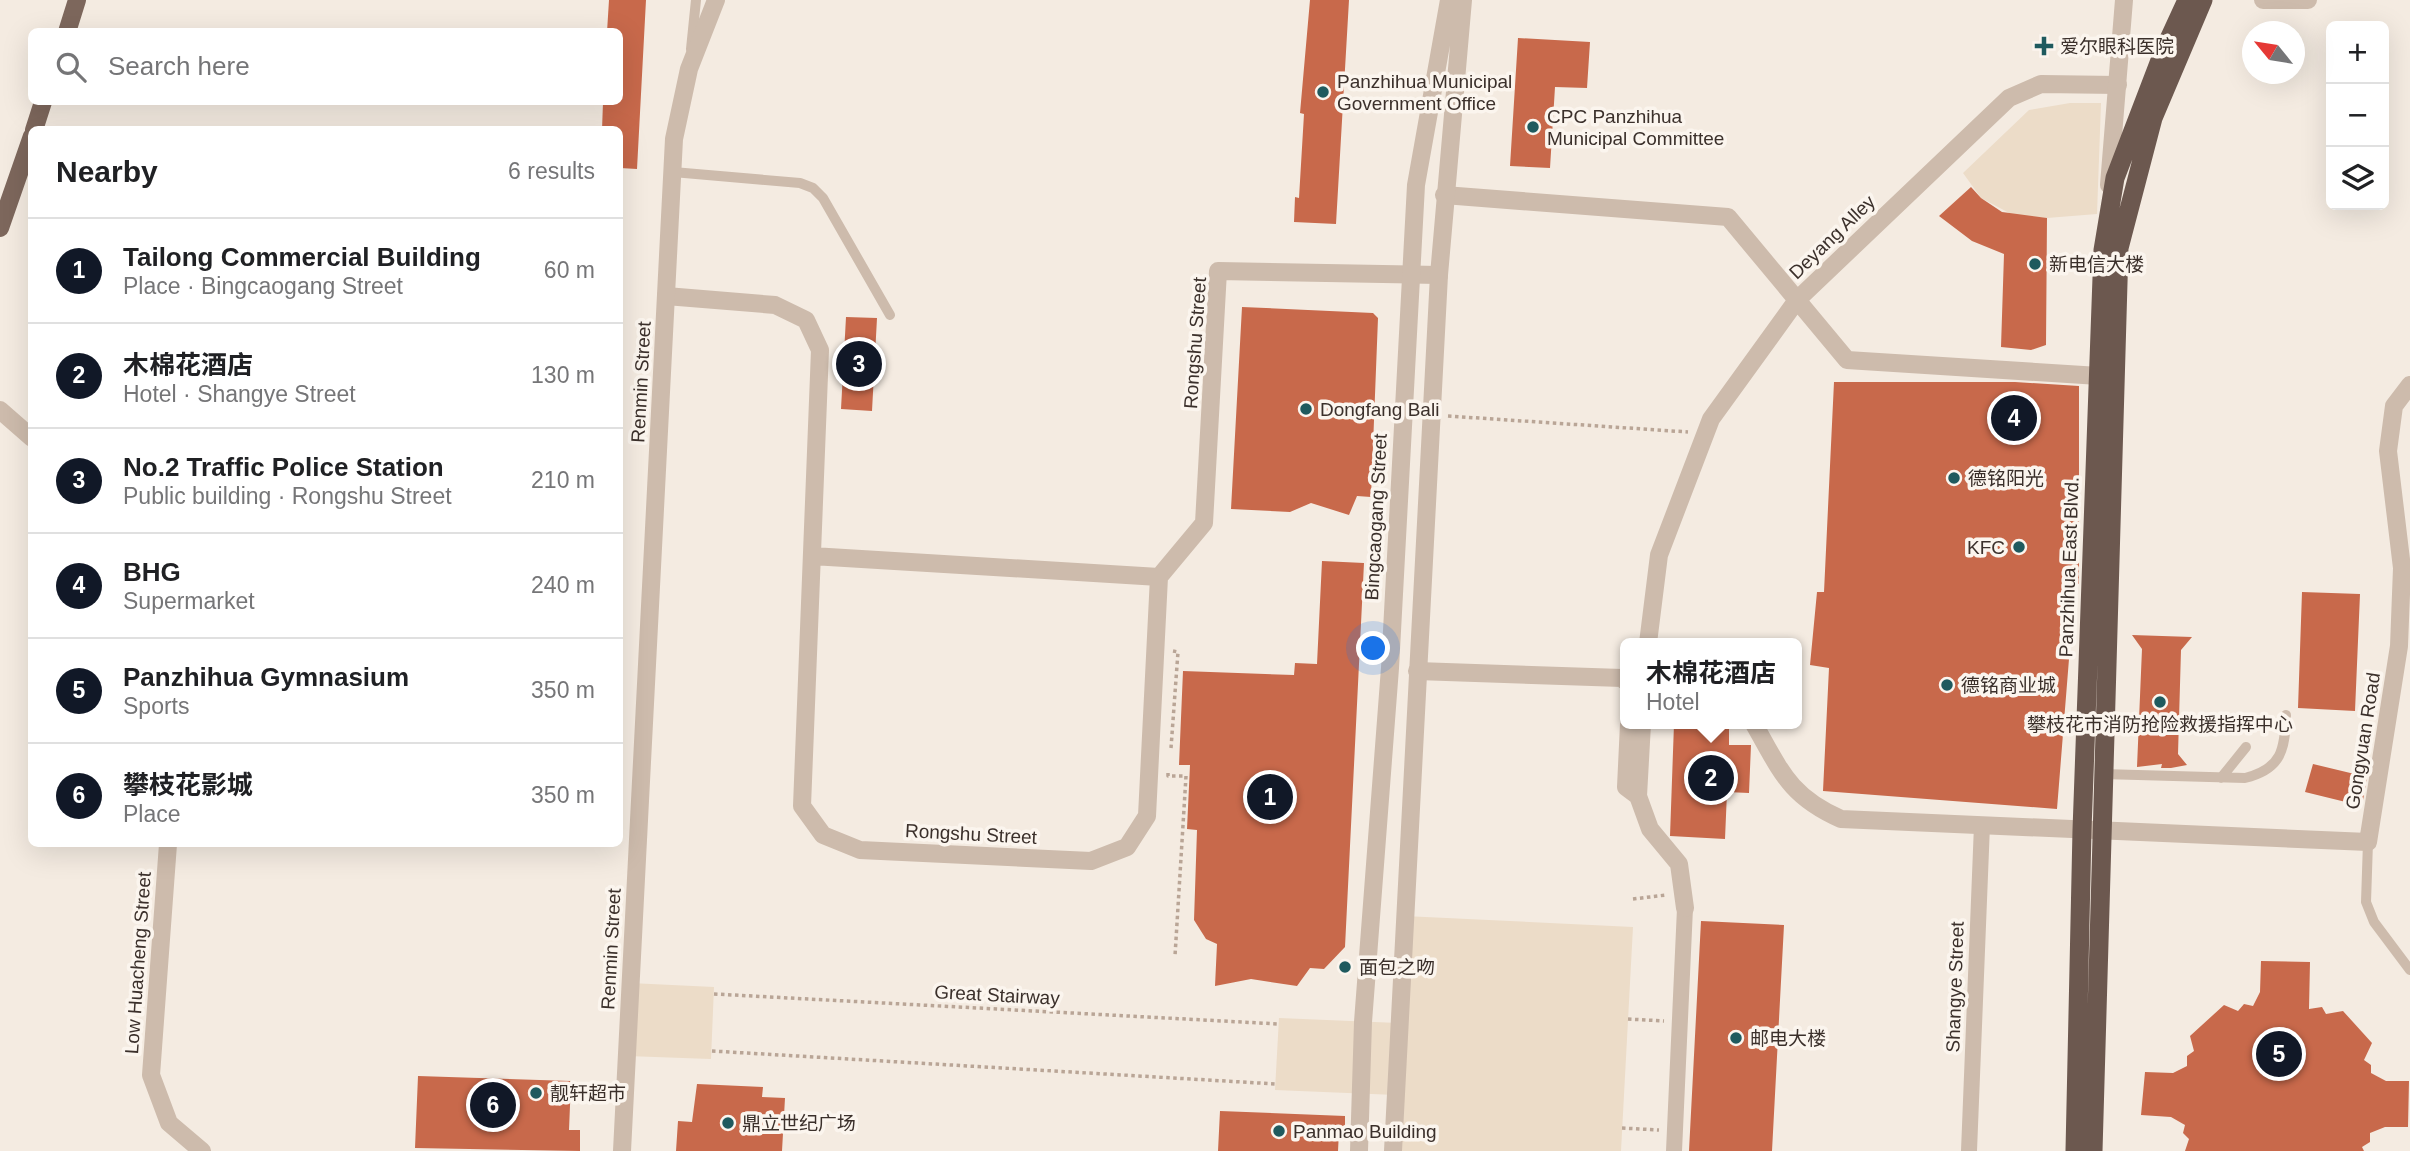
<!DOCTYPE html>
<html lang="en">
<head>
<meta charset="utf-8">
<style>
	:root { --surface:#fff; --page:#f6f6f6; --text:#202124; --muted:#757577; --line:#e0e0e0; --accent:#111827 }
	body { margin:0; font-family:Arial,"Noto Sans SC",sans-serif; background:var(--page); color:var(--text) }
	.controls { position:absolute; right:21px; top:21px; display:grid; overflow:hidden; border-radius:10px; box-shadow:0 7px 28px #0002 }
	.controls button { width:63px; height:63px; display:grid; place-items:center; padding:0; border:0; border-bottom:2px solid var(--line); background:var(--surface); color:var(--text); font:35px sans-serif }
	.compass { position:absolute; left:2242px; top:21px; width:63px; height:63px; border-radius:50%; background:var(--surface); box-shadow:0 7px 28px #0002; rotate:300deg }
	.you { position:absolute; left:1374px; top:649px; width:24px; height:24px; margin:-18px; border:5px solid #fff; border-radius:50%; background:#1a73e8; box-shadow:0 0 0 10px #1a73e833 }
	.badge { display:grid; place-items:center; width:46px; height:46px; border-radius:50%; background:var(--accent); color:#fff; font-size:23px; font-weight:700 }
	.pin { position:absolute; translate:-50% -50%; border:4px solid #fff; box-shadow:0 2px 7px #0006 }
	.popup { position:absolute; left:1620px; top:638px; width:182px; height:91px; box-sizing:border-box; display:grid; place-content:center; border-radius:10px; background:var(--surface); filter:drop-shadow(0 2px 5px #0005); font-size:23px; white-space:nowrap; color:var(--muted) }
	.popup b { font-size:26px; color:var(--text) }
	.popup::after { content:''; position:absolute; left:50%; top:100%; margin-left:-14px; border:14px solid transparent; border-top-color:var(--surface) }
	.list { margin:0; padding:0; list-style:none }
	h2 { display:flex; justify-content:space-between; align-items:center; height:91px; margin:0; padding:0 28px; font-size:30px }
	h2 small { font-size:23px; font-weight:400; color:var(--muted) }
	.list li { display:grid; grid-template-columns:46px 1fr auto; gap:21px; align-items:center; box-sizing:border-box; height:105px; padding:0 28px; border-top:2px solid var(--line) }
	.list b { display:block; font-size:26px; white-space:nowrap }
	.list p { margin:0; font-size:23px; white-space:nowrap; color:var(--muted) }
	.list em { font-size:23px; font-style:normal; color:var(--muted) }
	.icon { flex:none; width:38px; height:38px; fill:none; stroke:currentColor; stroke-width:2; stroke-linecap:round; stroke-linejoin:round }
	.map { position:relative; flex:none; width:2410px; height:1151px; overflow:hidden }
	.search { position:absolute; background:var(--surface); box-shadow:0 7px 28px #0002; left:28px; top:28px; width:595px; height:77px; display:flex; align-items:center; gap:18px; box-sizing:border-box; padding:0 24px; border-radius:10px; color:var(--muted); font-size:26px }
	.panel { position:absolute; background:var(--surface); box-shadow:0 7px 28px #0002; left:28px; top:126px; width:595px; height:721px; border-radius:10px }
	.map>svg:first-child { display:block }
</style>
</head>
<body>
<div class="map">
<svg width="2410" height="1151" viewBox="0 0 2410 1151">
	<rect width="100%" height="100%" fill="#f4ebe1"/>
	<!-- plaza -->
	<path fill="#ecdcc8" d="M2070,103H2101L2097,214L2047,218L2013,215L1981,198L1963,173L2029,110Z
		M1404,916L1633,927L1621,1151H1393L1396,1095L1275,1090L1279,1018L1398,1023Z
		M630,983L714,987L711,1059L627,1056Z"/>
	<!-- building -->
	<path fill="#c8694b" d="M609,0H646L637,169L620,168V130H602L603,102H620V32H607Z
		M1310,0H1349L1336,224L1294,222L1295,197L1299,198L1304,114L1300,113Z
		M1518,38L1590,42L1587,88L1555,87L1550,168L1510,166Z
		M1971,187L1981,198L2002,212L2047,218L2046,345L2031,350L2001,347L2004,254L1972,241L1939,216Z
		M1242,307L1373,313L1378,318L1371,497L1357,496L1349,515L1311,503L1290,512L1231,509Z
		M846,317L877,318L872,411L841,409Z
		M1834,382H2015L2079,386V584H2075L2057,809L1823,791L1829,668L1810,665L1817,592H1824Z
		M1322,561L1364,563L1345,947L1324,969L1310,968L1297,986L1251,979L1215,986L1217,944L1206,939L1194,920L1197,830L1187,829L1190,765H1179L1183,671L1294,675L1295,663L1317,664Z
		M2302,592L2360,594L2355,711L2298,708Z
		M2132,635L2192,637L2181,650L2178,754L2187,765L2171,768H2161L2162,764L2137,767L2142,649Z
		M1674,724H1729V745H1751L1749,793L1727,792L1725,839L1670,836Z
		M2313,764L2367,777L2362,806L2305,792Z
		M1701,921L1784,925L1772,1151H1689Z
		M2261,961L2310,962L2309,1009L2322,1007L2326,1014L2343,1011L2372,1043L2364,1060L2371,1065V1073L2386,1081H2409L2408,1127H2385L2370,1133V1142L2362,1147L2364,1151H2185L2189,1139L2183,1133L2185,1125L2171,1117L2141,1115L2145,1072L2173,1073L2187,1066V1056L2194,1051L2190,1036L2224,1005L2238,1011L2244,1004L2253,1006L2260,992Z
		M418,1076L571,1081L569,1130H580V1151L415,1148Z
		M697,1084L763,1087L762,1097L785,1098L782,1151H676L678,1121L692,1122Z
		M1220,1111L1345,1116V1131H1339L1338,1151H1218Z"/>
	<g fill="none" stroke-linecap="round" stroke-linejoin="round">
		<!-- path -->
		<path stroke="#b9a596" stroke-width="3.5" stroke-dasharray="3.5 3.5" stroke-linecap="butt" d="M1448,416L1688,432
			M1171,748L1178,652L1173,651
			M1168,773V776H1186L1175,956
			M1633,899L1666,895
			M714,994L1279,1024
			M1628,1019L1664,1021
			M712,1051L1276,1084
			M1622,1128L1659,1130"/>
		<!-- service -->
		<path stroke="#cdbbac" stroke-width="10" d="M691,49L696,0
			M673,172L800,183L813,188L823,198L890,315
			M2102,774L2245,778C2282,769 2285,749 2286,715
			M2221,778L2246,747
			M2368,842L2366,902L2374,922L2410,970"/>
		<!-- pedestrian -->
		<path stroke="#cdbbac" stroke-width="16" d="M1674,1151L1685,908
			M1969,1151L1982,825"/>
		<!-- minor -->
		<path stroke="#cdbbac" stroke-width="18" d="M2263,0H2308
			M1444,195L1728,217L1847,360L2099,376
			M666,296L775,305L806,320L820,350L802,806L823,835L860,850L1091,861L1127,847L1147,816L1159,577L1204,523L1218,271L1439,275
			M812,556L1159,577
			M1648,643L1659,555L1711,419L1797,300L2009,98L2041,84L2118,85
			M1417,671L1622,678L1625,681
			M1629,724L1626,787L1638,796
			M1642,724L1638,796L1650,829L1679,864L1685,908
			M1754,724C1781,771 1789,796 1841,819L2368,842L2399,646L2402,568L2388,451L2394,406L2410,385"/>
		<!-- tertiary -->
		<path stroke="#cdbbac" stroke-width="18" d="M2109,185L2124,0
			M0,410L32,438
			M168,844L151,1075L169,1123L202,1151
			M622,1151L674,139L689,69L716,0
			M1359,1151L1363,1022L1390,668L1416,185L1449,0
			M1393,1151L1439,275L1463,0"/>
		<!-- primary -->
		<path stroke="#7d675c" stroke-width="18" d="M67,32L77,0
			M34,130L43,102
			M0,228L32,136"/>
		<!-- trunk -->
		<path stroke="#6c584f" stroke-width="19" d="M2075,1151L2082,830L2103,250L2115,178L2164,50L2187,0
			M2093,1151L2119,248L2153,118L2203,0"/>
	</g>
	<!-- markers -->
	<g fill="#1f5a5e" stroke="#fbf5ee" stroke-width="2.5">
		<path d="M2040.5 35.5h7v7h7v7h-7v7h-7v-7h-7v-7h7z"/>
		<circle cx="1323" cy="92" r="7"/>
		<circle cx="1533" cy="127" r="7"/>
		<circle cx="2035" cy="264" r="7"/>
		<circle cx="1306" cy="409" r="7"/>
		<circle cx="1954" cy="478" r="7"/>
		<circle cx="2019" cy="547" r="7"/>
		<circle cx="1947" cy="685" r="7"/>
		<circle cx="2160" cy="702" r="7"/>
		<circle cx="1345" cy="967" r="7"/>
		<circle cx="1736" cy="1038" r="7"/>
		<circle cx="536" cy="1093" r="7"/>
		<circle cx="728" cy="1123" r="7"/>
		<circle cx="1279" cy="1131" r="7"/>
	</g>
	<g text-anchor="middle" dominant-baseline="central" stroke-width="7" stroke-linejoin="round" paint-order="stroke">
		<!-- poi labels -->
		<g font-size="19" fill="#3b302b" stroke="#fbf5ee" text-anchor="start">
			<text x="2060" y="46">爱尔眼科医院</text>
			<text x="1337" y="81">Panzhihua Municipal<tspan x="1337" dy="22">Government Office</tspan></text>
			<text x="1547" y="116">CPC Panzhihua<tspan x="1547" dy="22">Municipal Committee</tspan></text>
			<text x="2049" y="264">新电信大楼</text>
			<text x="1320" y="409">Dongfang Bali</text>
			<text x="1968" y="478">德铭阳光</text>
			<text x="2005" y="547" text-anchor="end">KFC</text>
			<text x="1961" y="685">德铭商业城</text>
			<text x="2160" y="724" text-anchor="middle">攀枝花市消防抢险救援指挥中心</text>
			<text x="1359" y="967">面包之吻</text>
			<text x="1750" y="1038">邮电大楼</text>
			<text x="550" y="1093">靓轩超市</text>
			<text x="742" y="1123">鼎立世纪广场</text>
			<text x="1293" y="1131">Panmao Building</text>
		</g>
		<!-- street labels -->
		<g font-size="19" fill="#3b302b" stroke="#fbf5ee">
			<text transform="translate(1832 237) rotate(-44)">Deyang Alley</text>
			<text transform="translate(1195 343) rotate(-86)">Rongshu Street</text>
			<text transform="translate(641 382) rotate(-87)">Renmin Street</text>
			<text transform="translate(1376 517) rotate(-87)">Bingcaogang Street</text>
			<text transform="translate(2069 567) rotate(-88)">Panzhihua East Blvd.</text>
			<text transform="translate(2363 741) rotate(-81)">Gongyuan Road</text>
			<text transform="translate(971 834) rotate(3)">Rongshu Street</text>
			<text transform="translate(611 949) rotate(-87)">Renmin Street</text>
			<text transform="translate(138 963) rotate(-86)">Low Huacheng Street</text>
			<text transform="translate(1955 987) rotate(-88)">Shangye Street</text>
			<text transform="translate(997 995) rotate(3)">Great Stairway</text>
		</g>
	</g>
</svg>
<div class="controls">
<button>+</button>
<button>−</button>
<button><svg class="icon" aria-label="layers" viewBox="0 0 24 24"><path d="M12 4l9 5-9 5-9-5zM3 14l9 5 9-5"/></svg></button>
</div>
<svg class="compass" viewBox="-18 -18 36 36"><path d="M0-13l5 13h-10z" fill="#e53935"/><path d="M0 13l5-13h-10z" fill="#757577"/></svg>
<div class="you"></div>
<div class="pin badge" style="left:1270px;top:797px">1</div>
<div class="pin badge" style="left:1711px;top:778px">2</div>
<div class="popup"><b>木棉花酒店</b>Hotel</div>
<div class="pin badge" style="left:859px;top:364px">3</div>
<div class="pin badge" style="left:2014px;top:418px">4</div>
<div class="pin badge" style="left:2279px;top:1054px">5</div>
<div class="pin badge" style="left:493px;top:1105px">6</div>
<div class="search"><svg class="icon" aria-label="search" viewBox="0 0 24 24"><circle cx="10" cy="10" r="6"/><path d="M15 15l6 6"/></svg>Search here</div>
<section class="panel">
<h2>Nearby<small>6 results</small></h2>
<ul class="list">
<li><span class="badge">1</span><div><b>Tailong Commercial Building</b><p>Place · Bingcaogang Street</p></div><em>60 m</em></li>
<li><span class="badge">2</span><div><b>木棉花酒店</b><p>Hotel · Shangye Street</p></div><em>130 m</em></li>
<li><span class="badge">3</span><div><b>No.2 Traffic Police Station</b><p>Public building · Rongshu Street</p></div><em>210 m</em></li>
<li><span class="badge">4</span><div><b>BHG</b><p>Supermarket</p></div><em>240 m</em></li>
<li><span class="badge">5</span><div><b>Panzhihua Gymnasium</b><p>Sports</p></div><em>350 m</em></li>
<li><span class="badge">6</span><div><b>攀枝花影城</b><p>Place</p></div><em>350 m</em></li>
</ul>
</section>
</div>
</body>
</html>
